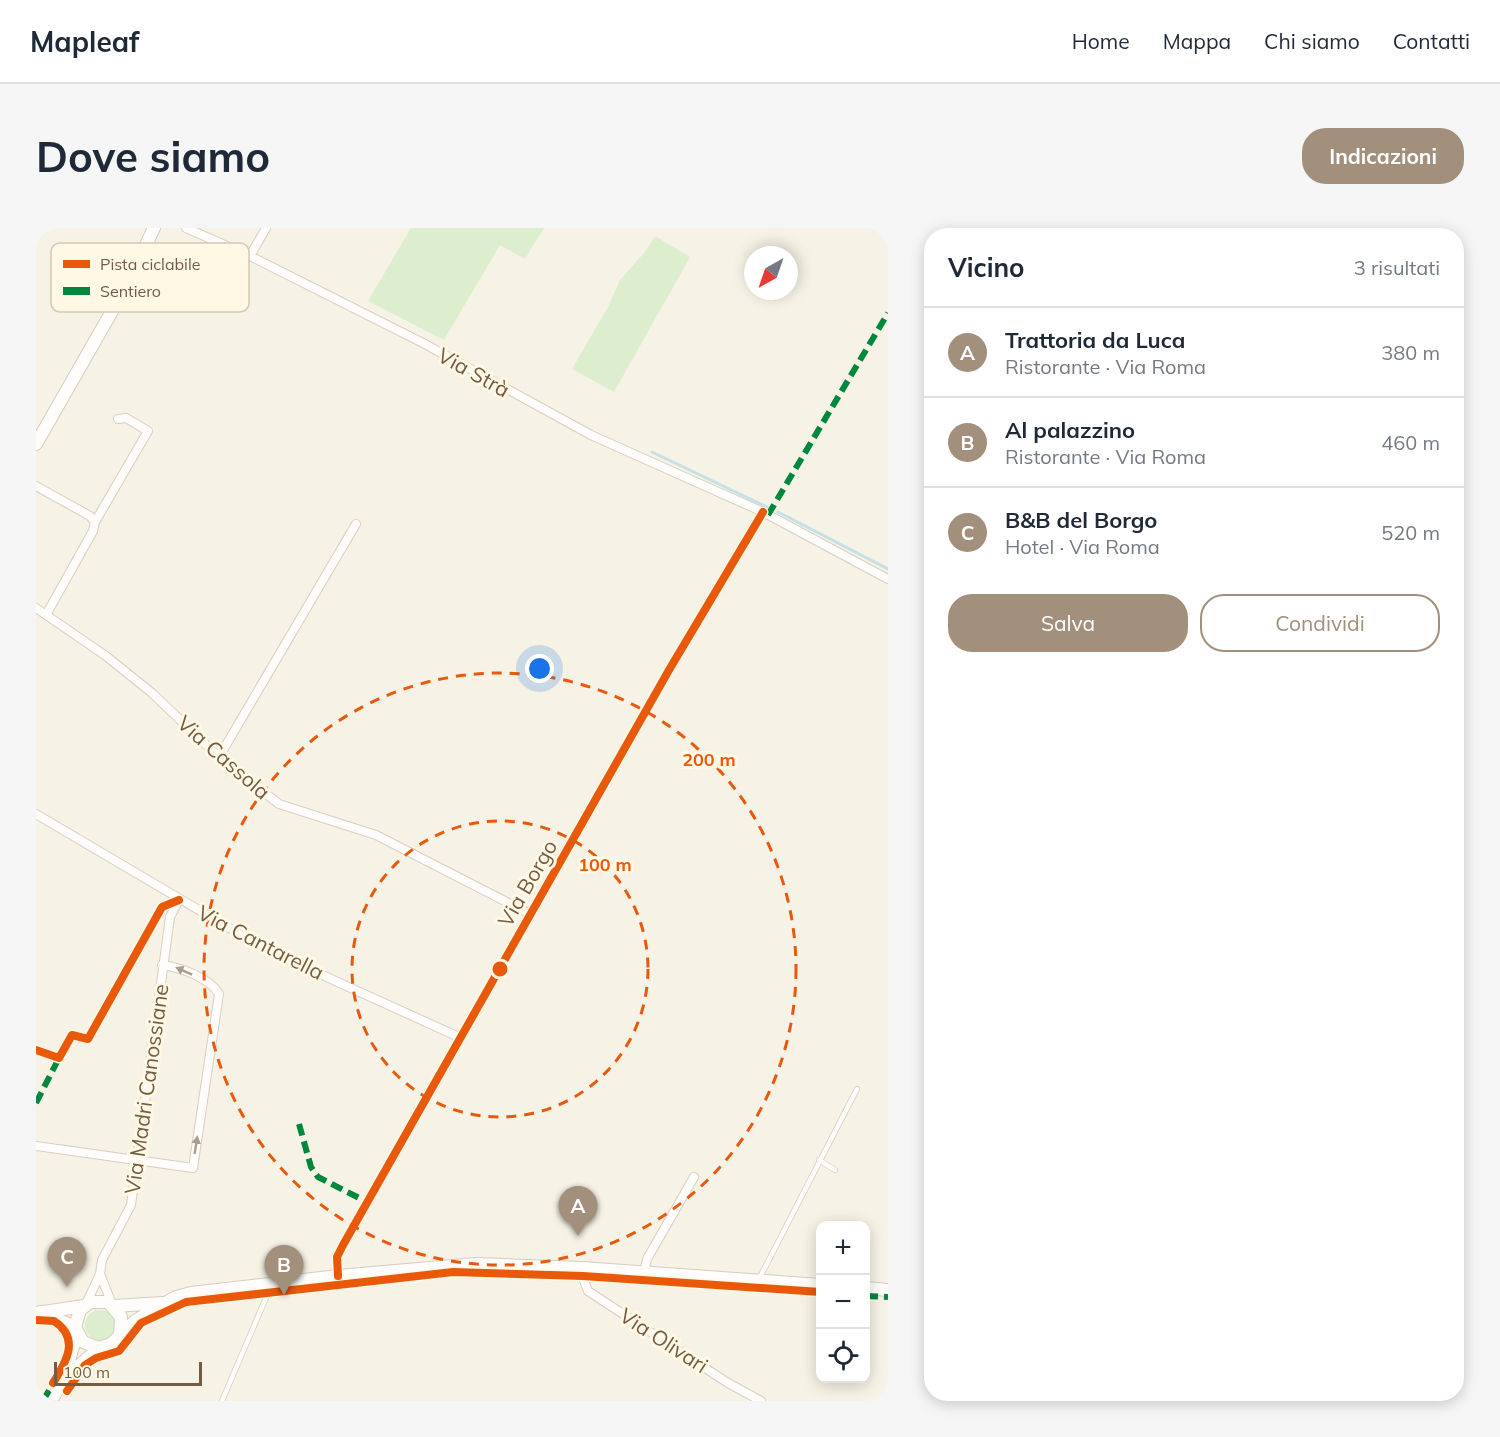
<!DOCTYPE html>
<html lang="it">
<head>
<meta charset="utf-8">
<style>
	:root { --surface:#fff; --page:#f6f6f7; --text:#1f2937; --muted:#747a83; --line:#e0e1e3; --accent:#a2907c }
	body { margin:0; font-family:Mulish,sans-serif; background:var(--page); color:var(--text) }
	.controls { position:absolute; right:18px; bottom:18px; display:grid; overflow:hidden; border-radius:12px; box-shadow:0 3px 15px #0003 }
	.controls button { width:54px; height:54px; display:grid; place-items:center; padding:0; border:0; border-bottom:2px solid var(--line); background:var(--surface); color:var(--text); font:30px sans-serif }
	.compass { position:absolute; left:708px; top:18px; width:54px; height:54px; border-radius:50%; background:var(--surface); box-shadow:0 3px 15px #0003; rotate:220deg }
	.scale { position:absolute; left:18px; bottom:15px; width:148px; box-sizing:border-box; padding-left:6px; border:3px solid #745b44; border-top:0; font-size:16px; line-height:21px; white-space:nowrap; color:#745b44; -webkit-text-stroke:4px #fff8e5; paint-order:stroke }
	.you { position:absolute; left:504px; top:441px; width:21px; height:21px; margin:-15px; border:4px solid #fff; border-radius:50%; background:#1a73e8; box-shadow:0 0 0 9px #1a73e833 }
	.badge { display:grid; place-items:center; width:39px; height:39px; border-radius:50%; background:var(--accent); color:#fff; font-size:20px; font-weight:700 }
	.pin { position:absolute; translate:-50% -50px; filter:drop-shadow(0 2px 3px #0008) }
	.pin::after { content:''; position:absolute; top:32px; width:21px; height:18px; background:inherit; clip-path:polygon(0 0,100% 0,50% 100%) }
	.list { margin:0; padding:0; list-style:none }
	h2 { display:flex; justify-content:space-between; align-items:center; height:78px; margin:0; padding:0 24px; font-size:26px }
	h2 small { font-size:20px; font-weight:400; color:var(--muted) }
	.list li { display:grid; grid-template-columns:39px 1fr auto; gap:18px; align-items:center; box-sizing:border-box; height:90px; padding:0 24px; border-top:2px solid var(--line) }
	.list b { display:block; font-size:22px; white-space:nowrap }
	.list p { margin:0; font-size:20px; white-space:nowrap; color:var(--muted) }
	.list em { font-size:20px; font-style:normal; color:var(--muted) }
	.actions { display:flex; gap:12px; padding:18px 24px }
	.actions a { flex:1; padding:14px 0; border:2px solid var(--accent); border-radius:24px; text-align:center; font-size:21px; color:var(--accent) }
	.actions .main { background:var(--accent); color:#fff }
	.icon { flex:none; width:33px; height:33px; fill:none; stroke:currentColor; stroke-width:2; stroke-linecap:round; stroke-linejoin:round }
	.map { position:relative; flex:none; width:852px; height:1173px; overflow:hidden; border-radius:24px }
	header { display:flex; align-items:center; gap:36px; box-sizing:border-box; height:84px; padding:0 30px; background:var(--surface); border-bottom:2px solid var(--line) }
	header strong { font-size:28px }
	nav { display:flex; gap:33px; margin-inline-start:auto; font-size:21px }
	.intro { display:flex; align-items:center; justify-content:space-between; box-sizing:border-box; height:144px; padding:0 36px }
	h1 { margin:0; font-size:42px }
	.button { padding:15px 27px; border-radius:24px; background:var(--accent); color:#fff; font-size:21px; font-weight:700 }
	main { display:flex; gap:36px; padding:0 36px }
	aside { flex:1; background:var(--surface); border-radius:24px; box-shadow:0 3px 15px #0003 }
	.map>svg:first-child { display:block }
</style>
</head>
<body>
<header>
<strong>Mapleaf</strong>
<nav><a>Home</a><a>Mappa</a><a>Chi siamo</a><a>Contatti</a></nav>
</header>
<div class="intro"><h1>Dove siamo</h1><a class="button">Indicazioni</a></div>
<main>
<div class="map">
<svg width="852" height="1173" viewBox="0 0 852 1173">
	<rect width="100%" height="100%" fill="#f6f2e5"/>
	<!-- green -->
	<path fill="#ddeece" d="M375,0H508L489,31L464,17L408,112L332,73Z
		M619,8L654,29L578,164L536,141L572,79L584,52L608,25Z
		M49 1097a15 15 0 1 1 30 0a15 15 0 1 1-30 0Z"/>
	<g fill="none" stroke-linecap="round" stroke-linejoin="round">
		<!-- stream -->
		<path stroke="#c6e0e7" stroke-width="3" d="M616,224L731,279
			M742,284L852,341"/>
		<defs>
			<path id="lane" d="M783,932L799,942
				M723,1051L821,861
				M186,1173L232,1065L231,1056"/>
			<path id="street" d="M150,0L214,28L387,115L555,207L727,284L852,351
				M214,28L230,0
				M0,258L54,288L59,294L57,303L10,387
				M59,294L112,203L90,190L82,191
				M0,380L70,428L116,465L183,529L243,576L340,607L494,686
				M183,529L320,296
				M0,586L229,721L425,810
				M0,918L157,940L183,766C174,750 144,739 126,737
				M546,1040L547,1050L552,1063L692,1155L725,1173
				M608,1045L611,1031L658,949
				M64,1046L76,1076
				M302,1048L301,1029L307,1017L633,442L727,284
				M50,1076L64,1046L66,1032L95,977L134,689L143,672"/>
			<path id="secondary" d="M0,216L91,57L118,0
				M830,1060L852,1062
				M78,1078L127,1075
				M4,1084L39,1099
				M0,1085L48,1078
				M84,1108L85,1089L72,1074H54L44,1082L39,1099L47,1114L63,1120L75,1116L99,1093L140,1069L155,1065L302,1048L440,1036L546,1040L784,1057
				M28,1151L41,1104
				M15,1173L27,1152L63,1120"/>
		</defs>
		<!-- lane casing -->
		<use href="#lane" stroke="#d7cfc3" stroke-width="6"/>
		<!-- street casing -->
		<use href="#street" stroke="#d7cfc3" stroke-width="10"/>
		<!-- secondary casing -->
		<use href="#secondary" stroke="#d6cdc1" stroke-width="14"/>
		<!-- lane -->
		<use href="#lane" stroke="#fefdfb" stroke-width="4.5"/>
		<!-- street -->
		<use href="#street" stroke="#fefdfb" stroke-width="8"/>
		<!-- secondary -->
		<use href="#secondary" stroke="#fefdfb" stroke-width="12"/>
		<!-- quiet -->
		<path stroke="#00873e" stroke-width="6" stroke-dasharray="12 6" stroke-linecap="butt" d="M732,287L852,85
			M0,875L23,830
			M263,896L275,939L282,949L331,974
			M830,1068L852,1069
			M7,1173L19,1152"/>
		<defs>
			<path id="cycleway" d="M0,822L23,830L36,807L52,811L126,679L143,672
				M302,1048L301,1029L307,1017L633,442L727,284
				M0,1092L18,1093C44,1110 31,1133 17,1155
				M31,1163L49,1137L60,1130L83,1123L105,1095L150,1074L417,1044L547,1048L784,1064"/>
		</defs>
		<!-- cycleway casing -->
		<use href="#cycleway" stroke="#fff8e5" stroke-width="11"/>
		<!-- cycleway -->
		<use href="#cycleway" stroke="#e8590c" stroke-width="8"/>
	</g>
	<!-- one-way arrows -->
	<defs><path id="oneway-solid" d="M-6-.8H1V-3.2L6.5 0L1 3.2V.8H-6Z" transform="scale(1.5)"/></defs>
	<g fill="#ab9c8d">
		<use href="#oneway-solid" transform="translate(148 743) rotate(-156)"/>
		<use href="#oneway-solid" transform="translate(160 917) rotate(-81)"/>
	</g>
	<!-- distance rings -->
	<g fill="none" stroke="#e8590c" stroke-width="3" stroke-dasharray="10 8">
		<circle cx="464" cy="741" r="148"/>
		<circle cx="464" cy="741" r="296"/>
	</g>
	<g text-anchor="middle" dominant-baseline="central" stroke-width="6" stroke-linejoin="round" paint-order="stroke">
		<!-- street labels -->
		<g font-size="21" fill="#745b44" stroke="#fff8e5">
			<text transform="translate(438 144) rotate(29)">Via Strà</text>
			<text transform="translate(188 529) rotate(41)">Via Cassola</text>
			<text transform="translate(491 655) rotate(-60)">Via Borgo</text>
			<text transform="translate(225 714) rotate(27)">Via Cantarella</text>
			<text transform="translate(110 861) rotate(-82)">Via Madri Canossiane</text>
			<text transform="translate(628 1112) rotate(33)">Via Olivari</text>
		</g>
	</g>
	<!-- legend -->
	<rect x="15" y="15" width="198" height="69" rx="9" fill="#fff8e5" stroke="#d5c9b5" stroke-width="1.5"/>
	<rect x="27" y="32" width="27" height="8" fill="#e8590c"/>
	<rect x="27" y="59" width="27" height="8" fill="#00873e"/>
	<g font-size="16" fill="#745b44">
		<text x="64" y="42">Pista ciclabile</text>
		<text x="64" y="69">Sentiero</text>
	</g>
	<circle cx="464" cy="741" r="9" fill="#e8590c" stroke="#fff8e5" stroke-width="3"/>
	<g font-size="18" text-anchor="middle" font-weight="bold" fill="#e8590c" stroke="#fff8e5" stroke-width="6" stroke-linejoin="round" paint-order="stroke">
		<text x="673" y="538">200 m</text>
		<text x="569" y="643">100 m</text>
	</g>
</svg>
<div class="controls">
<button>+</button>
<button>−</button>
<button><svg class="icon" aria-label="locate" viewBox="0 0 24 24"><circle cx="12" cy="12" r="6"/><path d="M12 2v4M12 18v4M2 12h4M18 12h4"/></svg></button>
</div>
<svg class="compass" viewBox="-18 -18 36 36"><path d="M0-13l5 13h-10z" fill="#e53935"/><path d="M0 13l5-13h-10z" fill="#747a83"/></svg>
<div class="scale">100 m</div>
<div class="you"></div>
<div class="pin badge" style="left:542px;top:1008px">A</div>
<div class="pin badge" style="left:248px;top:1067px">B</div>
<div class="pin badge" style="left:31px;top:1059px">C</div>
</div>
<aside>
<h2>Vicino<small>3 risultati</small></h2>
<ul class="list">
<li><span class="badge">A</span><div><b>Trattoria da Luca</b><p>Ristorante · Via Roma</p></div><em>380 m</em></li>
<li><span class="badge">B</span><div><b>Al palazzino</b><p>Ristorante · Via Roma</p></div><em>460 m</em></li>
<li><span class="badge">C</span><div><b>B&amp;B del Borgo</b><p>Hotel · Via Roma</p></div><em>520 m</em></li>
</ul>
<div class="actions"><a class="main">Salva</a><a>Condividi</a></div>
</aside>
</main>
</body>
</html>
